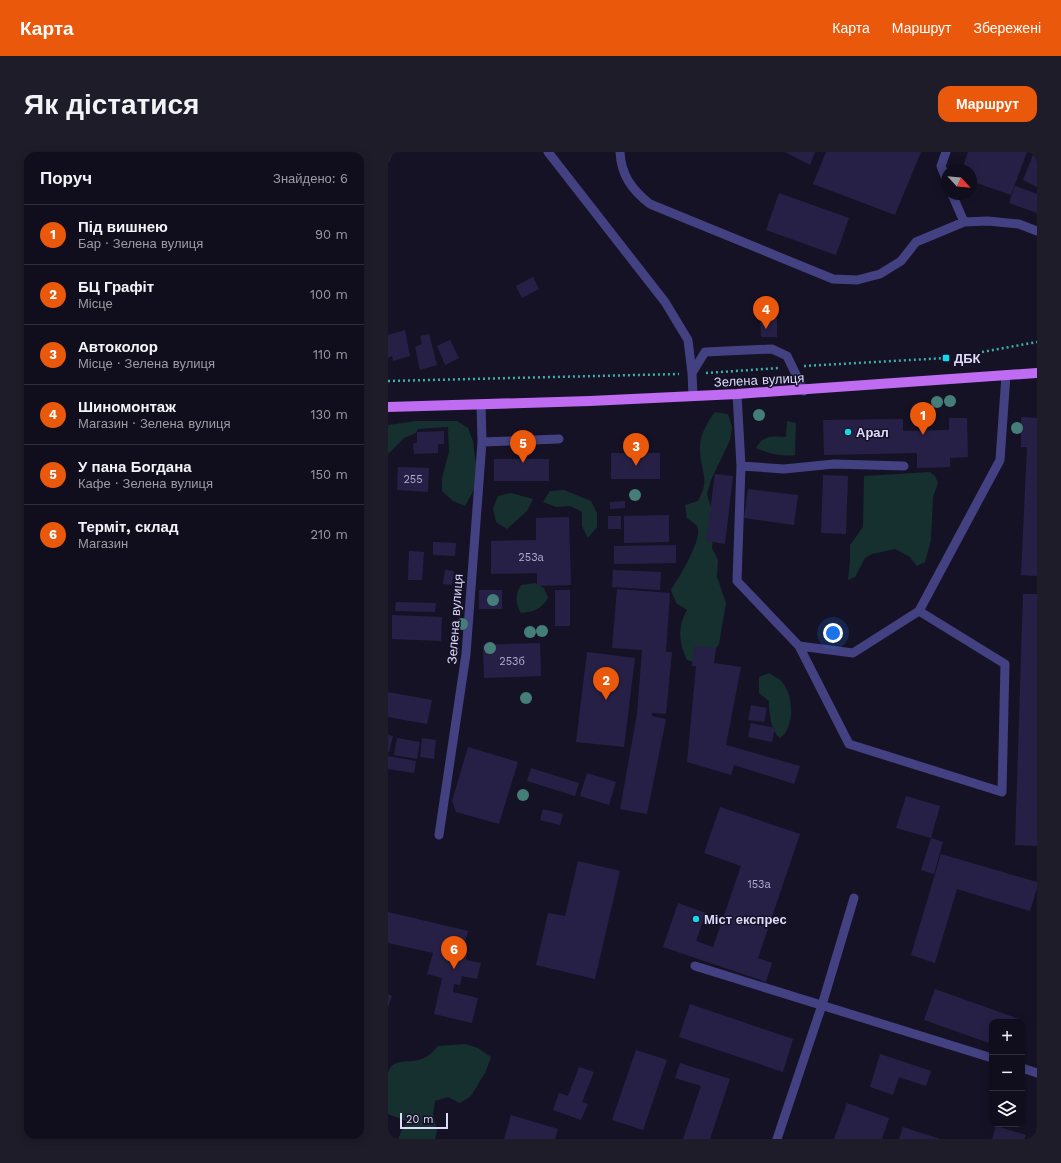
<!DOCTYPE html>
<html lang="uk">
<head>
<meta charset="utf-8">
<style>
	:root { --surface:#100e1c; --page:#1e1c29; --text:#f1f3f6; --muted:#9c9ca3; --line:#302e3b; --accent:#ea580c }
	body { margin:0; font-family:"Work Sans",sans-serif; background:var(--page); color:var(--text) }
	.controls { position:absolute; right:12px; bottom:12px; display:grid; overflow:hidden; border-radius:8px; box-shadow:0 2px 10px #0003 }
	.controls button { width:36px; height:36px; display:grid; place-items:center; padding:0; border:0; border-bottom:1px solid var(--line); background:var(--surface); color:var(--text); font:20px sans-serif }
	.compass { position:absolute; left:553px; top:12px; width:36px; height:36px; border-radius:50%; background:var(--surface); box-shadow:0 2px 10px #0003; rotate:116deg }
	.scale { position:absolute; left:12px; bottom:10px; width:48px; box-sizing:border-box; padding-left:4px; border:2px solid #dedafc; border-top:0; font-size:11px; line-height:14px; white-space:nowrap; color:#dedafc; -webkit-text-stroke:3px #151226; paint-order:stroke }
	.you { position:absolute; left:445px; top:481px; width:14px; height:14px; margin:-10px; border:3px solid #fff; border-radius:50%; background:#1a73e8; box-shadow:0 0 0 6px #1a73e833 }
	.badge { display:grid; place-items:center; width:26px; height:26px; border-radius:50%; background:var(--accent); color:#fff; font-size:13px; font-weight:700 }
	.pin { position:absolute; translate:-50% -33px; filter:drop-shadow(0 1px 2px #0008) }
	.pin::after { content:''; position:absolute; top:21px; width:14px; height:12px; background:inherit; clip-path:polygon(0 0,100% 0,50% 100%) }
	.list { margin:0; padding:0; list-style:none }
	h2 { display:flex; justify-content:space-between; align-items:center; height:52px; margin:0; padding:0 16px; font-size:17px }
	h2 small { font-size:13px; font-weight:400; color:var(--muted) }
	.list li { display:grid; grid-template-columns:26px 1fr auto; gap:12px; align-items:center; box-sizing:border-box; height:60px; padding:0 16px; border-top:1px solid var(--line) }
	.list b { display:block; font-size:15px; white-space:nowrap }
	.list p { margin:0; font-size:13px; white-space:nowrap; color:var(--muted) }
	.list em { font-size:13px; font-style:normal; color:var(--muted) }
	.icon { flex:none; width:22px; height:22px; fill:none; stroke:currentColor; stroke-width:2; stroke-linecap:round; stroke-linejoin:round }
	.map { position:relative; flex:none; width:649px; height:987px; overflow:hidden; border-radius:12px }
	header { display:flex; align-items:center; gap:24px; box-sizing:border-box; height:56px; padding:0 20px; background:var(--accent); color:#fff }
	header strong { font-size:19px }
	nav { display:flex; gap:22px; margin-inline-start:auto; font-size:14px }
	.intro { display:flex; align-items:center; justify-content:space-between; box-sizing:border-box; height:96px; padding:0 24px }
	h1 { margin:0; font-size:28px }
	.button { padding:10px 18px; border-radius:12px; background:var(--accent); color:#fff; font-size:14px; font-weight:700 }
	main { display:flex; gap:24px; padding:0 24px }
	aside { flex:1; background:var(--surface); border-radius:12px; box-shadow:0 2px 10px #0003 }
	.map>svg:first-child { display:block }
</style>
</head>
<body>
<header>
<strong>Карта</strong>
<nav><a>Карта</a><a>Маршрут</a><a>Збережені</a></nav>
</header>
<div class="intro"><h1>Як дістатися</h1><a class="button">Маршрут</a></div>
<main>
<aside>
<h2>Поруч<small>Знайдено: 6</small></h2>
<ul class="list">
<li><span class="badge">1</span><div><b>Під вишнею</b><p>Бар · Зелена вулиця</p></div><em>90 m</em></li>
<li><span class="badge">2</span><div><b>БЦ Графіт</b><p>Місце</p></div><em>100 m</em></li>
<li><span class="badge">3</span><div><b>Автоколор</b><p>Місце · Зелена вулиця</p></div><em>110 m</em></li>
<li><span class="badge">4</span><div><b>Шиномонтаж</b><p>Магазин · Зелена вулиця</p></div><em>130 m</em></li>
<li><span class="badge">5</span><div><b>У пана Богдана</b><p>Кафе · Зелена вулиця</p></div><em>150 m</em></li>
<li><span class="badge">6</span><div><b>Терміт, склад</b><p>Магазин</p></div><em>210 m</em></li>
</ul>
</aside>
<div class="map">
<svg width="649" height="987" viewBox="0 0 649 987">
	<rect width="100%" height="100%" fill="#151226"/>
	<!-- green -->
	<path fill="#15302f" d="M327,260L340,262L344,275L342,288L323,328L319,342L327,369L324,396L330,408L329,425L338,451L331,492L323,503L312,512L299,508C291,491 289,475 299,458L288,451L283,438C290,427 316,386 309,374C307,371 302,369 299,366L297,353L310,349C323,326 312,320 312,297C311,285 319,270 327,260Z
		M29,269H69L80,276L85,289L90,330L77,354L65,349L54,339V326L61,300L60,275L30,277L28,281L16,286L0,302V273Z
		M399,269L408,271L407,303C395,305 379,301 368,296C375,283 384,284 398,285Z
		M542,320L547,324L550,331L545,345L543,388L537,410L529,414L522,405L507,397L484,402L477,406L467,425L460,428L462,409V393L475,375L476,324Z
		M176,338L203,349L209,361V375L200,386L194,374V360L182,354L168,355L155,350L162,339Z
		M123,341L145,347L139,359L119,377L108,370L105,357L110,344Z
		M147,431L156,436L160,446C154,457 145,460 133,461C127,451 127,442 133,433Z
		M381,521C385,524 391,526 394,530C406,543 407,576 392,586C383,579 381,561 381,549L371,541V525Z
		M77,892L90,896L103,905L98,919L83,944L72,951L60,945L47,949L45,962L49,979L47,987H10L18,969L0,962C0,951 0,931 0,921C4,906 20,911 30,908C39,906 44,901 50,894Z"/>
	<!-- building -->
	<path fill="#272046" d="M0,0H6L0,12Z
		M397,0H427L422,13Z
		M438,0H533L507,63L425,32Z
		M580,0H639L623,43L583,29V18H574Z
		M646,0H649V35L635,28Z
		M627,34L649,42V61L621,51Z
		M391,41L461,66L448,103L378,78Z
		M145,125L151,137L134,146L128,134Z
		M372,159H389V185H373Z
		M17,178L22,204L5,209L4,204L0,206V183Z
		M41,182L49,213L32,218L27,195L34,192L32,184Z
		M62,188L71,206L57,213L49,194Z
		M633,265L649,266V424L633,423L639,295H633Z
		M561,266H579L580,305L562,306V315L529,316V301L436,303L435,268L515,267V279L561,278Z
		M56,279V292H50V301L26,302L25,291H29V280Z
		M223,301H272V327H223Z
		M106,307H161V329H106Z
		M10,315L41,316L40,340L9,338Z
		M327,322L345,324L337,392L318,389Z
		M435,323L460,324L458,382L433,381Z
		M360,337L410,343L406,373L356,366Z
		M237,349V356L222,357V350Z
		M281,363V390L236,391V364Z
		M220,364H233V377H220Z
		M181,365L183,433L149,434V421L103,422V389L148,388V366Z
		M45,390L68,391L67,404L45,403Z
		M288,393V411L226,412V394Z
		M21,399L36,400L34,428H20Z
		M57,418L66,419L64,433L55,432Z
		M225,418L273,420L272,438L224,435Z
		M229,437L282,441L278,500H284L278,562L264,561V564L278,567L259,662L232,657L249,562L254,498L224,496Z
		M91,438H114V457H91Z
		M167,438H182V474H167Z
		M635,442H649V694L627,693Z
		M67,443L73,444V450L66,449Z
		M8,450L48,451L47,460L7,459Z
		M4,463L54,465L53,489L4,487Z
		M152,491L153,524L96,526L95,493Z
		M306,494L328,496L326,511L353,515L338,593L412,614L406,632L346,613L343,623L299,610L308,514H304Z
		M199,500L247,506L236,595L188,590Z
		M0,540L44,548L39,572L0,565Z
		M363,553L379,556L376,570L360,568Z
		M363,571L387,576L384,590L360,585Z
		M0,583L5,584L1,600H0Z
		M9,586L32,590L29,607L6,603Z
		M34,586L48,588L46,607L32,605Z
		M80,595L130,610L111,672L68,660L64,649Z
		M0,604L28,609L26,621L0,617Z
		M143,616L191,631L187,644L139,629Z
		M199,621L228,630L221,653L192,644Z
		M518,644L552,654L543,686L555,690L546,722L533,718L543,686L508,676Z
		M332,655L412,682L370,806L384,811L378,830L275,795L290,751L318,761L308,789L325,795L353,714L316,701Z
		M155,657L175,662L172,673L152,668Z
		M553,702L649,730V736L642,759L569,737L547,811L523,803Z
		M190,709L232,719L207,827L148,813L160,761L177,764Z
		M0,760L80,779L74,801L79,802L78,808L93,811L89,827L74,824L72,833L66,832L65,840L90,846L84,871L46,862L54,826L39,822L45,801L0,791Z
		M547,837L631,867L630,870H604V892L536,868Z
		M0,842L4,844L0,855Z
		M302,852L405,887L395,920L291,885Z
		M248,898L279,908L255,978L224,968Z
		M492,902L543,919L538,934L511,925L505,943L482,935Z
		M292,911L342,927L322,987H295L313,934L287,926Z
		M191,915L206,920L194,950L200,952L193,968L165,958L171,941L180,944Z
		M459,951L501,966L494,987H446Z
		M123,963L170,977L167,987H116Z
		M608,974L638,983L636,987H604Z
		M515,975L552,987H511Z"/>
	<g fill="none" stroke-linecap="round" stroke-linejoin="round">
		<!-- path -->
		<path stroke="#3bafa8" stroke-width="2.5" stroke-dasharray="2 3" stroke-linecap="butt" d="M594,200L649,190
			M416,214L558,206
			M318,221L391,216
			M0,229L291,222"/>
		<!-- lane -->
		<path stroke="#434181" stroke-width="9" d="M160,0L277,150L300,188L304,221L305,244
			M232,0C233,23 244,38 262,52L445,127L469,128L492,122L513,109L528,90L576,70L600,69L631,72L649,79
			M558,0L553,14L559,29
			M564,42L576,70
			M304,221L317,200L384,197L399,204L416,239
			M349,242L353,314L349,429L411,494L465,501L531,459L612,308L618,223
			M94,290L171,287
			M353,314L396,317L446,312L516,314
			M411,494L461,592L614,640L617,512L531,459
			M51,683L78,502L94,290L93,252
			M307,814L604,906
			M634,916L649,921
			M389,987L434,853L466,746"/>
		<!-- primary -->
		<path stroke="#bf6bf2" stroke-width="10" d="M0,255L202,249L349,242L649,221"/>
	</g>
	<!-- trees -->
	<g fill="#457e78">
		<circle cx="562" cy="249" r="6"/>
		<circle cx="549" cy="250" r="6"/>
		<circle cx="371" cy="263" r="6"/>
		<circle cx="629" cy="276" r="6"/>
		<circle cx="247" cy="343" r="6"/>
		<circle cx="105" cy="448" r="6"/>
		<circle cx="74" cy="472" r="6"/>
		<circle cx="154" cy="479" r="6"/>
		<circle cx="142" cy="480" r="6"/>
		<circle cx="102" cy="496" r="6"/>
		<circle cx="138" cy="546" r="6"/>
		<circle cx="135" cy="643" r="6"/>
	</g>
	<!-- markers -->
	<g fill="#17d6eb" stroke="#151226" stroke-width="1.5">
		<rect x="554" y="202" width="8" height="8" rx="2"/>
		<circle cx="460" cy="280" r="4"/>
		<circle cx="308" cy="767" r="4"/>
	</g>
	<g text-anchor="middle" dominant-baseline="central" stroke-width="3" stroke-linejoin="round" paint-order="stroke">
		<!-- number labels -->
		<g font-size="11" fill="#b0acce">
			<text x="25" y="327">255</text>
			<text x="143" y="405">253а</text>
			<text x="124" y="509">253б</text>
			<text x="371" y="732">153а</text>
		</g>
		<!-- poi labels -->
		<g font-size="13" font-weight="bold" fill="#dedafc" stroke="#151226" text-anchor="start">
			<text x="566" y="206">ДБК</text>
			<text x="468" y="280">Арал</text>
			<text x="316" y="767">Міст експрес</text>
		</g>
		<!-- street labels -->
		<g font-size="13" fill="#dedafc" stroke="#151226">
			<text transform="translate(371 228) rotate(-3)">Зелена вулиця</text>
			<text transform="translate(67 467) rotate(-86)">Зелена вулиця</text>
		</g>
	</g>
</svg>
<div class="controls">
<button>+</button>
<button>−</button>
<button><svg class="icon" aria-label="layers" viewBox="0 0 24 24"><path d="M12 4l9 5-9 5-9-5zM3 14l9 5 9-5"/></svg></button>
</div>
<svg class="compass" viewBox="-18 -18 36 36"><path d="M0-13l5 13h-10z" fill="#e53935"/><path d="M0 13l5-13h-10z" fill="#9c9ca3"/></svg>
<div class="scale">20 m</div>
<div class="you"></div>
<div class="pin badge" style="left:535px;top:283px">1</div>
<div class="pin badge" style="left:218px;top:548px">2</div>
<div class="pin badge" style="left:248px;top:314px">3</div>
<div class="pin badge" style="left:378px;top:177px">4</div>
<div class="pin badge" style="left:135px;top:311px">5</div>
<div class="pin badge" style="left:66px;top:817px">6</div>
</div>
</main>
</body>
</html>
